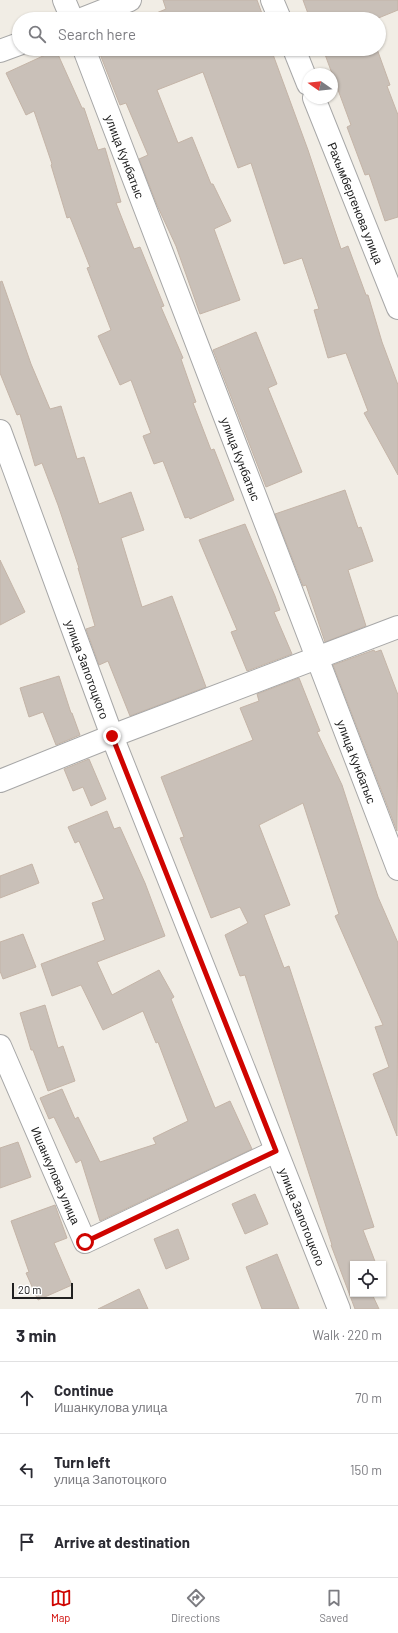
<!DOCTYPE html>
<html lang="en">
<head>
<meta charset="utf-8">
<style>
	:root { --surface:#fff; --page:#f7f7f7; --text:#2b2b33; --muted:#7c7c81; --line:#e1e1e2; --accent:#cf0400 }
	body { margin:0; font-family:Barlow,sans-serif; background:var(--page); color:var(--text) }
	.controls { position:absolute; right:12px; bottom:12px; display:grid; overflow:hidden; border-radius:0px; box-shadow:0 1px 3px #0004 }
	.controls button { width:36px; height:36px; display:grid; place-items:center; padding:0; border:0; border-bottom:1px solid var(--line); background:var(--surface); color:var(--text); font:20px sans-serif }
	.compass { position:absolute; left:302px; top:68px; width:36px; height:36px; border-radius:50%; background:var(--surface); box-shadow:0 1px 3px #0004; rotate:284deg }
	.scale { position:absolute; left:12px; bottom:10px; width:61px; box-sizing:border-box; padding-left:4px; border:2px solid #202020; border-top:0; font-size:11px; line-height:14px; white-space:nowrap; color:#202020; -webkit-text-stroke:3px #fff; paint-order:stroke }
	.stop { position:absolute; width:12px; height:12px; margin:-9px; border:3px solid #cf0400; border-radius:50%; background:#fff }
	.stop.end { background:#cf0400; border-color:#fff; box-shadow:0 1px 4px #0008 }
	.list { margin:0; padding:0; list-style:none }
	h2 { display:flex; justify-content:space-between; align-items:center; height:52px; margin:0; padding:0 16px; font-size:17px }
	h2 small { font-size:13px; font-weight:400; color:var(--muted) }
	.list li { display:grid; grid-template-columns:26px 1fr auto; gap:12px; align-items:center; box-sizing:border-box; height:72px; padding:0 16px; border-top:1px solid var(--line) }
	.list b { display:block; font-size:15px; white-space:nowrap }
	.list p { margin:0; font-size:13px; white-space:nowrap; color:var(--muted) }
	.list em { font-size:13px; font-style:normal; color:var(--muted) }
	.icon { flex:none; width:22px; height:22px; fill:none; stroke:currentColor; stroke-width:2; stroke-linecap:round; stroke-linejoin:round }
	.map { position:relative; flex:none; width:398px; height:1309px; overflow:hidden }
	.search { position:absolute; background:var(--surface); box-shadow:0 1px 3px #0004; left:12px; right:12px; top:12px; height:44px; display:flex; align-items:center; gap:10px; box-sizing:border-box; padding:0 14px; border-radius:22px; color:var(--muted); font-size:15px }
	.sheet { height:268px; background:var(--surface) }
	nav { display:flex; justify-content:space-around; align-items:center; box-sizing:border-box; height:56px; border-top:1px solid var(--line); background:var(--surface); font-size:11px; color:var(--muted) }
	nav a { display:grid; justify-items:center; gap:2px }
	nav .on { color:var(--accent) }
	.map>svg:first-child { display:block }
</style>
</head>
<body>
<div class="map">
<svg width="398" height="1309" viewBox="0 0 398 1309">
	<rect width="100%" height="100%" fill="#f1ede5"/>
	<!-- building -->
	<path fill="#c9c0b8" stroke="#c4b4a7" d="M163,0H257L264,19H142L166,9Z
		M303,0H398V10L376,19H310Z
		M98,49H271L308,150L341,249L348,246L366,295H368L382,342L398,385V475L364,413L368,411L346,353L328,358L314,310L319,309L302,258L284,264L251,163L238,168L203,72L157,90L178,143L192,137L211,184H213L231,221L214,229L240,300L200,314L176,246L157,205L139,159L148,155L126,103L120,105Z
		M323,49H377L390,85L387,86L398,115V217L385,221L369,174L365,175L347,127L351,125Z
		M56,50L82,108H84L98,150L105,148L121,202L116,203L134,249L140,247L164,306L161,307L183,358L181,359L196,402L193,403L211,450L214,449L234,500L190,519L189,517L185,518L163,461L154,464L143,436L151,433L131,380L120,385L98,336L111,330L87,268L90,267L70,217L67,218L51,165L52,164L34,111L26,115L6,73Z
		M2,281L31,364L50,409L61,406L77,459L84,457L99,504L131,492L144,530L121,538L142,607L172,596L206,687L130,716L108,661L99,665L86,629L95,626L78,568H79L58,505L42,463L35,466L20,414L17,415L0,373V282Z
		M256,332L277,384L268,388L302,472L266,487L213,350Z
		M345,490L358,528L361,527L373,561L348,570L366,626L325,642L306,585L303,586L275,514Z
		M245,524L275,596L280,610L274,612L292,654L247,671L231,632L237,630L199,540Z
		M0,560L25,612L0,625Z
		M374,650L375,652L381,650L398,695L397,831L333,665Z
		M59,676L71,713H72L80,735L56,745L43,712L29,717L20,688Z
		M299,678L320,731L317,732L342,785L378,897L398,943L397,1136L373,1074L389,1067L375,1027L383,1025L335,916L339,914L303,803L259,825L290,905L264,915L284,968L289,966L374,1227L363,1230L376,1264H353V1294H372L379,1309H355L331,1245H332L245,975L240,976L225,935L248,923L240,907L211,918L180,838L184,837L161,777L253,740L240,708L259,701L257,694Z
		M89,759L106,799L91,806L83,787L73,791L64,769Z
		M107,811L114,829L120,827L145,883L165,936L97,962L112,995L159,970L174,997L171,999L215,1108L230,1101L252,1149L100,1221L81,1160L76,1163L54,1117L49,1119L40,1098L62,1089L75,1119L78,1117L100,1162L156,1144L153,1138L188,1121L158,1042L156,1043L143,1011L103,1030L81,985L52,996L41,964L105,940L92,903L104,899L79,841L75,843L68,827Z
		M32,864L39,883L0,898V876Z
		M23,934L36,967L3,979L0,971V942Z
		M45,1005L58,1048L63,1046L75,1081L48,1091L33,1050H31L20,1013Z
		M18,1142L31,1177L0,1188V1148Z
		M255,1194L268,1224L245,1234L232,1204Z
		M55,1205L67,1238L54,1243L72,1285L38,1300L26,1273L29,1272L11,1221Z
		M178,1229L189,1259L166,1269L154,1239Z
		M277,1254L299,1309H262L246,1267Z
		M139,1289L148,1309H98Z"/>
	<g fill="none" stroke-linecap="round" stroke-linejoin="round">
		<defs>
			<g id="minor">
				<path d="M64,0L72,19"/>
				<path d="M272,0L280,19"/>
				<path d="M82,19L130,0"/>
				<path id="s1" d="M84,49L398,869"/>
				<path d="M294,49L308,84"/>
				<path d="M0,51L19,44"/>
				<path id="s2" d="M314,98L398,308"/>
				<path id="s3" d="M0,431L112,736L339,1309"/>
				<path d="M0,781L112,736L398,627"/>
				<path id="s4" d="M0,1046L85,1242L276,1151"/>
			</g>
		</defs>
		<!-- minor casing -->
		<use href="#minor" stroke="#a7a7a7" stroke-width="24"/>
		<!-- minor -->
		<use href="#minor" stroke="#fff" stroke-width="22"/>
	</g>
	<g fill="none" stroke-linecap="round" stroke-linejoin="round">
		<!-- route -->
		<path stroke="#cf0400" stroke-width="5" d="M85,1242L276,1151L112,736"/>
	</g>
	<g text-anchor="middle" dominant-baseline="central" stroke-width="3.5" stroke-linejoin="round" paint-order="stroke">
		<!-- street labels -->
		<g font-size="12" fill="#202020" stroke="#fff">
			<text stroke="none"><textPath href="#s1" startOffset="115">улица Кунбатыс</textPath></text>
			<text stroke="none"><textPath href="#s2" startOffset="113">Рахымбергенова улица</textPath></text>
			<text stroke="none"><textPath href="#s1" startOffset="439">улица Кунбатыс</textPath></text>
			<text stroke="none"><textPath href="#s3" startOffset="254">улица Запотоцкого</textPath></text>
			<text stroke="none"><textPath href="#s1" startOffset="763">улица Кунбатыс</textPath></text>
			<text stroke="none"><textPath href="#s4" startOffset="141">Ишанкулова улица</textPath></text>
			<text stroke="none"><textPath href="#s3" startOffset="842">улица Запотоцкого</textPath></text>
		</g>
	</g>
</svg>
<div class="controls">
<button><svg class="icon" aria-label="locate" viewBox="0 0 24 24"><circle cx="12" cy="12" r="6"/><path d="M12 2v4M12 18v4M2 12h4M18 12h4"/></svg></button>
</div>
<svg class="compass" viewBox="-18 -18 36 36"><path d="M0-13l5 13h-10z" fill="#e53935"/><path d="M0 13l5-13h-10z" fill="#7c7c81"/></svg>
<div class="scale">20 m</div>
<div class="stop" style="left:85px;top:1242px"></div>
<div class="stop end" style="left:112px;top:736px"></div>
<div class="search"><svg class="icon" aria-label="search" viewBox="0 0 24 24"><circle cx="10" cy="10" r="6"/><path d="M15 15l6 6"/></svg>Search here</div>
</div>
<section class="sheet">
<h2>3 min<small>Walk · 220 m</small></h2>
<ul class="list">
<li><svg class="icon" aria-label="ahead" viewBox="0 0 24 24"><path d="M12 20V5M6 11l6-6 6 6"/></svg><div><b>Continue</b><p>Ишанкулова улица</p></div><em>70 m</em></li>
<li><svg class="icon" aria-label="left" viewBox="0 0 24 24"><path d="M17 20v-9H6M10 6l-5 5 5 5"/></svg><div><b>Turn left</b><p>улица Запотоцкого</p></div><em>150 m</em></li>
<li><svg class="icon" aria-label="arrive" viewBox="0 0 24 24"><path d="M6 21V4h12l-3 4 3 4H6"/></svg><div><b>Arrive at destination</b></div></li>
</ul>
</section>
<nav>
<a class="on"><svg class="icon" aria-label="map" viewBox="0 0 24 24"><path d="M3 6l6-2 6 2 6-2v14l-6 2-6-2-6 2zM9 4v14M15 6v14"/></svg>Map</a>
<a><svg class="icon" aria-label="directions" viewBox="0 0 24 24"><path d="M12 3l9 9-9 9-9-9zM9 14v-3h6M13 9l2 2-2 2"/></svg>Directions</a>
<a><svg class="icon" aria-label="saved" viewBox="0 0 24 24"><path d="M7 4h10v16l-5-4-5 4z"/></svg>Saved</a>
</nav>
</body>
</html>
